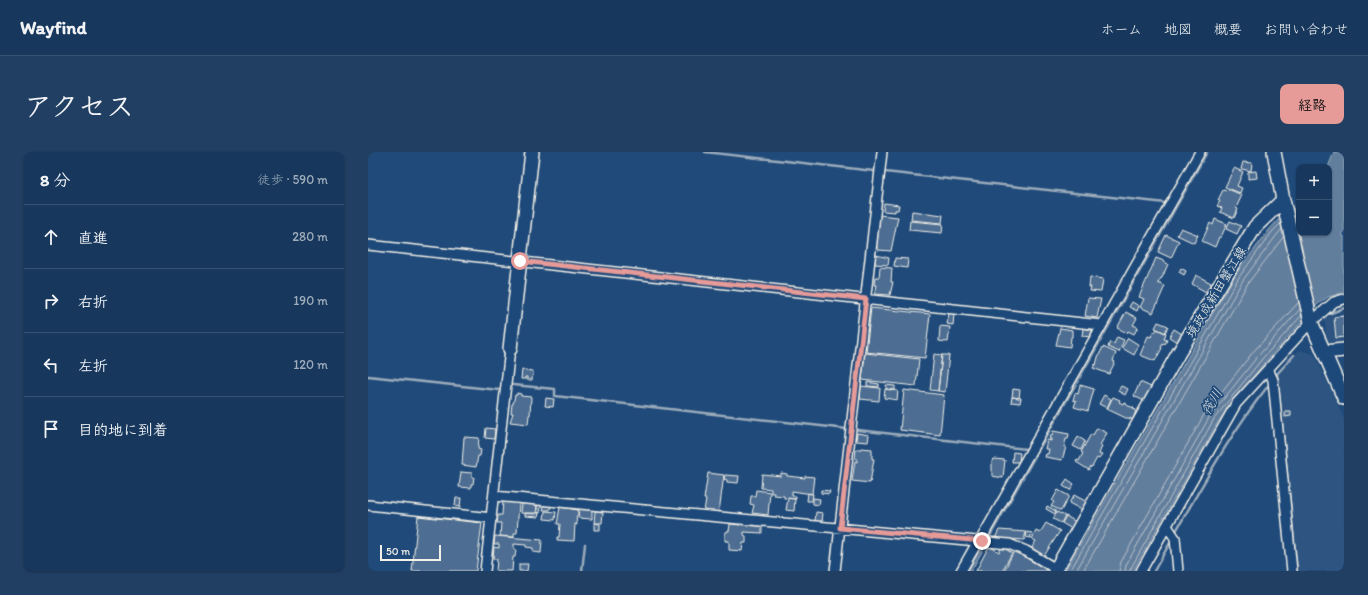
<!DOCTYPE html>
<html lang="ja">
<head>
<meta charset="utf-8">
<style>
	:root { --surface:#17385c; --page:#203f62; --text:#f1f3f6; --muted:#9eacbb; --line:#365272; --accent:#e69b98 }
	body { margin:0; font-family:Itim,"Klee One",sans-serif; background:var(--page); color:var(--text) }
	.controls { position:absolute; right:12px; top:12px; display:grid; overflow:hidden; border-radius:8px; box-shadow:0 1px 3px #0004 }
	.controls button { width:36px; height:36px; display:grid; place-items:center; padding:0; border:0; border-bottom:1px solid var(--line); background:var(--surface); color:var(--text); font:20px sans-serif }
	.scale { position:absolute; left:12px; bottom:10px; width:61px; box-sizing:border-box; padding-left:4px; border:2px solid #f4f1e8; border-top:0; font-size:11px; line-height:14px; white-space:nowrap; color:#f4f1e8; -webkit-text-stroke:3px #1f4a7a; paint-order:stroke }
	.stop { position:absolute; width:12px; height:12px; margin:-9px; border:3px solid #e69b98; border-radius:50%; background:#fff }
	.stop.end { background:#e69b98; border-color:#fff; box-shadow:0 1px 4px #0008 }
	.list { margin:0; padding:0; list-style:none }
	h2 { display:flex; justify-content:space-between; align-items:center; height:52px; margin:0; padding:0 16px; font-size:17px }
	h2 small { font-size:13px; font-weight:400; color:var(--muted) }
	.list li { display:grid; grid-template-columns:26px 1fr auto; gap:12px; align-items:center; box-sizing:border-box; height:64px; padding:0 16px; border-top:1px solid var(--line) }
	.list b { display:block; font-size:15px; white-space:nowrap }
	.list em { font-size:13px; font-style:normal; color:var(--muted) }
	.icon { flex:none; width:22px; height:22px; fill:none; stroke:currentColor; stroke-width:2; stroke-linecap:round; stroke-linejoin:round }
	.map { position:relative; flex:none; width:976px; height:419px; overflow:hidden; border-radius:8px }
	header { display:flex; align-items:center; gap:24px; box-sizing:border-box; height:56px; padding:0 20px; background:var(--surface); border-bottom:1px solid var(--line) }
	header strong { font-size:19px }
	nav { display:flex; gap:22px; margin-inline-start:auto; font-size:14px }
	.intro { display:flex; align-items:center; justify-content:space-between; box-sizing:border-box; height:96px; padding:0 24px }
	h1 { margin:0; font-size:28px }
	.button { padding:10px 18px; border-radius:8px; background:var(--accent); color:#111; font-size:14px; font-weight:700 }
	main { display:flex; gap:24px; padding:0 24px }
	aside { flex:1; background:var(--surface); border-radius:8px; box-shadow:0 1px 3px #0004 }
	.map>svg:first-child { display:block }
</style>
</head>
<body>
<header>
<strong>Wayfind</strong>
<nav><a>ホーム</a><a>地図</a><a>概要</a><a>お問い合わせ</a></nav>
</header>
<div class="intro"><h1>アクセス</h1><a class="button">経路</a></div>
<main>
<aside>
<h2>8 分<small>徒歩 · 590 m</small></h2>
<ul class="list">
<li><svg class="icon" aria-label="ahead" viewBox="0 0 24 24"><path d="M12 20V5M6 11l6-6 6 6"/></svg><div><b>直進</b></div><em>280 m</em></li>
<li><svg class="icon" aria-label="right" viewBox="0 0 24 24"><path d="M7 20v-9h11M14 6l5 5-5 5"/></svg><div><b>右折</b></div><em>190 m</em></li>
<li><svg class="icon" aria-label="left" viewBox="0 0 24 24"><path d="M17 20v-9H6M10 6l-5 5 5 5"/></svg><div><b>左折</b></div><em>120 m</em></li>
<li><svg class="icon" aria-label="arrive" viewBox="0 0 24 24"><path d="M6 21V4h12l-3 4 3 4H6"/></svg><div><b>目的地に到着</b></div></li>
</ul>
</aside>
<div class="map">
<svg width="976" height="419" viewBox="0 0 976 419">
	<rect width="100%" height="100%" fill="#1f4a7a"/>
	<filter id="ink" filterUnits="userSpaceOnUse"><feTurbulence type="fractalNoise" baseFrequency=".025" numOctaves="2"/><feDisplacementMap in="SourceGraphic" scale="8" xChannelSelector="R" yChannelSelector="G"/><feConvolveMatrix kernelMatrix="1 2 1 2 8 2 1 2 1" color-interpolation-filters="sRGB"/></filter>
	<g filter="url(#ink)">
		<!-- built -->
		<path fill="#2d5581" d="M976,161V190L964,192L959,188L956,166Z
			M931,198L946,202L976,267V419H930L911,223Z"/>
		<!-- water -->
		<path fill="#627e9d" stroke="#9cacbb" d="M837,0H840L603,419H600Z
			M966,0H976V80L974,83L976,84V140L960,145L950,152L897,210L850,270L765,419H697L867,123L901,78L911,67L931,53V81H961L960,15Z"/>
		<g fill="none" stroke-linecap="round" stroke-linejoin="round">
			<!-- shore -->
			<path stroke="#bac3ca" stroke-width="1" d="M702,419L871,125L904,80L913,71
				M708,419L875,128L908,84L914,77
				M715,419L880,131L916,84
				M751,419L753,410L837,261L885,200L931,150
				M757,419L758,413L842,264L890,204L932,157
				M762,419L763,416L846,267L894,207L934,163"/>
			<!-- stream -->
			<path stroke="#9cacbb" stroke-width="2.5" d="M337,0L506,19
				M517,20L798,51
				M961,162L976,156
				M926,203L909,222L929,419
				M0,224L131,238
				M145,233L187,237V244L479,277
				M490,278L658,297
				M808,379C837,329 864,279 900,234
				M214,419L217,392
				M786,419L803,389"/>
		</g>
		<!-- building -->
		<path fill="#4d6e92" stroke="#f4f1e8" d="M875,10L884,11L883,19L873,17Z
			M866,16L875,20L869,34L874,36L872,41L857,35Z
			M888,19L889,26L880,27V20Z
			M860,37L874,43L868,56L870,57L866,66L852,60L854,56L849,54L852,49L850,48L855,38L858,39Z
			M516,51L531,53L530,58H527V60L515,59Z
			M544,59L575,63L574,71L543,68Z
			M511,63L530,65L523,99L510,98V95H508L510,83L509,82V75H511V72L510,71Z
			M847,67L859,72L853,85H851L847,95L834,89L842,71L845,73Z
			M542,69L575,72L574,81L541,78Z
			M862,69L873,74L869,82L858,77Z
			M813,76L830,83L826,91L809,83Z
			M798,83L811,89L803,106L790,100Z
			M508,103L521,106L520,113L507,112Z
			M527,106L540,107L539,116L526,114Z
			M788,106L796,109L795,110L800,112L794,126H793L790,131L797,134L785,161L772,155L776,147L771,145Z
			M512,115L524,116L523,130H525L522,143L507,142L509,133H506L507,125H511Z
			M813,116L818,119L816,123L811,120Z
			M828,123L843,131L838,140L824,132Z
			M722,125L735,127L733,140L722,139L723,135H721Z
			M720,146L733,147L729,166L717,164Z
			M764,150L771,154L769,159L761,155Z
			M503,156L562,162L557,206L498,200Z
			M758,160L769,166L765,173L770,175L766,182L760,179L759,181L749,176Z
			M581,161L586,162L585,173L579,172Z
			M976,164V185L968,186L966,165Z
			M790,170L800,174L797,181L787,176Z
			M572,174L582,175L580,190L571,189Z
			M692,176L704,178V185H703L702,195L688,193Z
			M715,176L724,178L723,185L714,184Z
			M789,177L798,181L796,187L799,188L797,192L795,191L793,196H794L787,209L772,203L780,184L783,185L785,180H787Z
			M806,177L814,182L809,190L801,185Z
			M749,185L756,188L751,200L740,195L742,190L746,192Z
			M760,186L771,193L766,203L754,196Z
			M735,195L748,201L745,209L747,210L741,222L725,216L727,212L728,213L730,205Z
			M497,201L551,207L548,234L494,228Z
			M566,202L574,203L570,239L562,238Z
			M574,203H581L577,240L570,239Z
			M154,218L165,219L164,228H159V225H157V227H153Z
			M499,230L511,232V235L499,234Z
			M772,230L783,235L776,249L766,244Z
			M518,233L527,234V238L518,237Z
			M712,233L726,237L720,259L706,255L708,249L705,248L707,241L710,242Z
			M493,234L512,236L511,249L492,247Z
			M753,234L760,237L757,243L750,239Z
			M517,237L530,239L529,248L516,246Z
			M645,237L652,238L651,246L644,245Z
			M536,238L576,243L572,283L532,278Z
			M149,241L153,242V244L163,245L162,263H161L160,272L142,270L145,261H143L144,252H145L147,243H149Z
			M736,243L743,247L739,256L731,252Z
			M644,245L653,246L652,251L643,250Z
			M745,245L752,248L751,250L755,252L756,250L759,252L758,253L766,256L765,257L768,258L765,268L762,266V268L739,257Z
			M178,246L186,247L185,255L177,254Z
			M917,259H923V264L917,265Z
			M118,276L127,277L126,287L117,286Z
			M729,276L739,281L732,293L734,294L731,302L734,303L731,307L729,306L724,315L723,314L721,318L708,310L709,308L711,309L715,301L713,300L723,282L725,283Z
			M685,279L701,282L700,287H698L696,295H698L694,308L677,305L678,302H680L681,297H677L679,288L683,289V287H681L682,284H684Z
			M489,281L501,283L500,290L488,289Z
			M96,285L111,286L110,297L113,298L112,304H110L108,315L94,313Z
			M710,285L717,289L713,298L705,294Z
			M493,296L504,297V307H506L502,331L484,329L487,309L489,310V307H487L488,297H493Z
			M645,300L652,301L651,310H644Z
			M626,307L637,308L635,326L624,324V309Z
			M93,320L104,321V325H106L105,332H103V336L91,335Z
			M340,321L356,323L351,360L336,359L338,347H336Z
			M413,321L419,322V324L437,326V324L446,325L444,342L424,339V344H428V347L416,346V344L406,343V341H403V337L393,336L394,322L413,324Z
			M357,323L371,324L370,331L359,330V328L356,327Z
			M699,327L706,332L702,338L695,334Z
			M388,338L402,340L400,363L384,361L386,353L382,352L383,344H387Z
			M453,338L462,339L461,342L453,341Z
			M690,338L701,344L693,359L683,354L686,350L684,349Z
			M440,341L445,342L444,349H439Z
			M706,343L719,350L714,358L701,351Z
			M88,346H93L92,355L87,354Z
			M420,346L427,347L426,359L418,358Z
			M445,346L452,347L451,353L445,352Z
			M135,349L151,351L149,381H146V385L132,384L133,371H129L130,363H134Z
			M163,351L169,353L168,362L153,361L154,352Z
			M169,352H173L172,361L169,360Z
			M176,352L183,353L182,358H175Z
			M679,354L688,359L687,362L678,357Z
			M192,355L210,358V364H208L209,373L207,372L206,389L189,388V385H191L192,372H189Z
			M211,356L224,357V367L210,366Z
			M177,359L188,360L187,368L176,367Z
			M227,359L235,360L234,371H226Z
			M448,360L455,361L454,370L447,369Z
			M689,360L697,364L693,371L685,367Z
			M157,361H171L170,365L157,364Z
			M50,364L114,371L108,419H44Z
			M698,364L708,370L704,377L694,371Z
			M373,370L379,371V373L394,374V381L376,380V383L378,384V391H375L374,399L361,398V389H357V381H358L359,379H361L362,372L372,373Z
			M226,371L232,372V378H226Z
			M678,371L692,379L676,404L663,397L668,389L664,387L668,379L672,381Z
			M631,378L658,380L656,388L627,386Z
			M659,380L664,381L662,386L658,385Z
			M127,384L174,388L173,401L165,400V396L158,395V393L146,392V397H148L147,405H145L144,419H128L129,407H125L126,395L131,396V392H126Z
			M621,394L631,400L634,395L644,401L634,419H608Z
			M646,399L678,417L677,419H636Z
			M151,412H160L159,419H151Z"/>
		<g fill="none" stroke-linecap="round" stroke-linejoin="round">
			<defs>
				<path id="street" d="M0,93L733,173
					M900,217L905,228L924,419
					M126,344L641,392L658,399L688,417
					M0,353L124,366
					M799,374L807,386L810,419
					M612,389L832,0
					M117,419L142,197
					M467,419L514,0
					M593,419L610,389
					M773,419L868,252L943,170L966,150L976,147"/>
				<path id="secondary" d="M906,0L915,48
					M142,197L164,0
					M956,200L976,198
					M687,419L810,202L887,75L915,48L943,170L976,246"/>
			</defs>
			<!-- street casing -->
			<use href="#street" stroke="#f4f1e8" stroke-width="12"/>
			<!-- secondary casing -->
			<use href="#secondary" stroke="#f4f1e8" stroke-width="16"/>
			<!-- street -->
			<use href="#street" stroke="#1f4a7a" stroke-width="9"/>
			<!-- secondary -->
			<use href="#secondary" stroke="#1f4a7a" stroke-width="13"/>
		</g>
	</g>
	<g fill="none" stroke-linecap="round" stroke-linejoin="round" filter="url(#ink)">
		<!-- route -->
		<path stroke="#e69b98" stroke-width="5" d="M152,109L498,147L472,376L614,389"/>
	</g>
	<g text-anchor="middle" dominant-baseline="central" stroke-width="3.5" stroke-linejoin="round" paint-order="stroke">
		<!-- street labels -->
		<g font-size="13" fill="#f4f1e8" stroke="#1f4a7a">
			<text transform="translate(848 140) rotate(-59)">境政成新田蟹江線</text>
		</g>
		<!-- water labels -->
		<g font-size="14" font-style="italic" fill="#dee0dd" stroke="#1f4a7a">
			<text transform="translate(844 250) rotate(-59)">筏川</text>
		</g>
	</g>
</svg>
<div class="controls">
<button>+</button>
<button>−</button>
</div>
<div class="scale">50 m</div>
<div class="stop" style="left:152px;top:109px"></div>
<div class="stop end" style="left:614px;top:389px"></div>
</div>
</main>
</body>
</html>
